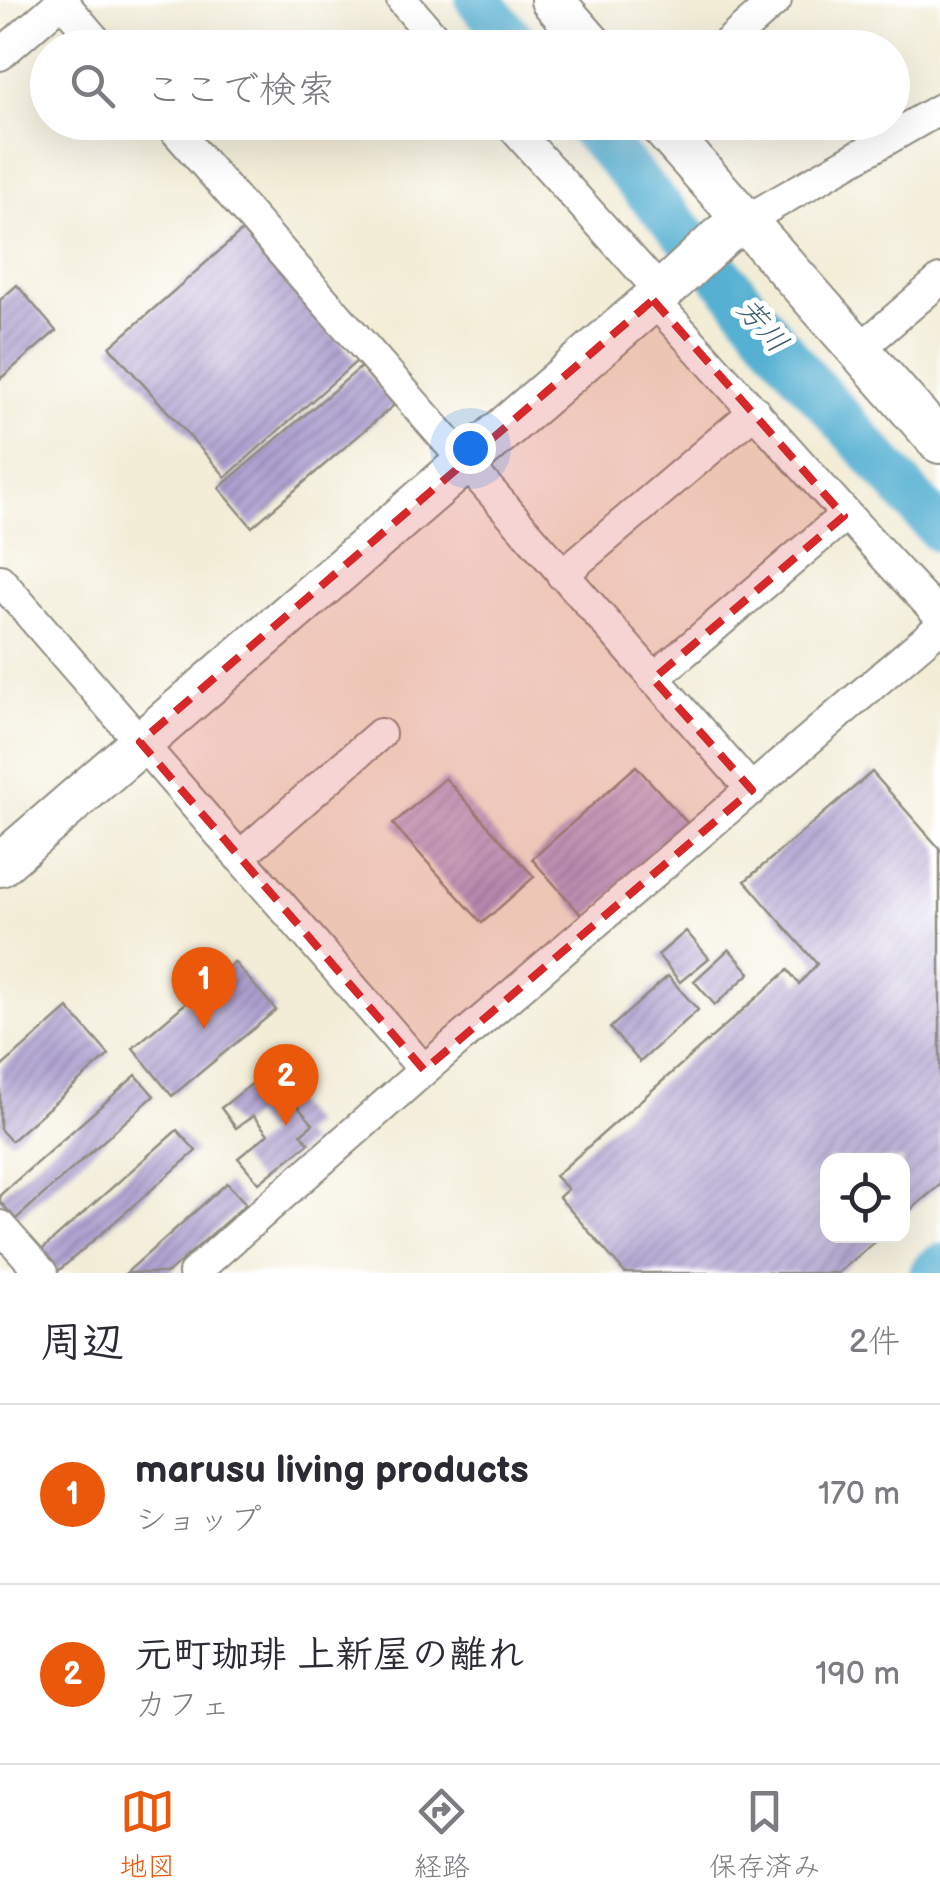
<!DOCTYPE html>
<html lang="ja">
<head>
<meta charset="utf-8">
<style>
	:root { --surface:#fff; --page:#f2f2f3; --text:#2b2b33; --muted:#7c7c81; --line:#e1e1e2; --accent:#ea580c }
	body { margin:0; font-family:"Balsamiq Sans","Klee One",sans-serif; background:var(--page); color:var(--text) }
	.controls { position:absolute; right:30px; bottom:30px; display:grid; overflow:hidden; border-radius:20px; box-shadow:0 10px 40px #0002 }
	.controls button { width:90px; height:90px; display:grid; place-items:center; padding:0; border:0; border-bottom:2px solid var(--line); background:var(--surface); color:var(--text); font:50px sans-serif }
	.you { position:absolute; left:470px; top:448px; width:35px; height:35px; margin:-25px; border:8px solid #fff; border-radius:50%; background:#1a73e8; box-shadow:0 0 0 15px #1a73e833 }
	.badge { display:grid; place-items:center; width:65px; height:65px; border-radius:50%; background:var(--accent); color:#fff; font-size:32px; font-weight:700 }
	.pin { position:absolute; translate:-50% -82px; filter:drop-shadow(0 2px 5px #0008) }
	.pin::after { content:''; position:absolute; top:52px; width:35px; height:30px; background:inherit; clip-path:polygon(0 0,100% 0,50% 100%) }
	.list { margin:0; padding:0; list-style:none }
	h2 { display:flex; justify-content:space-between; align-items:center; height:130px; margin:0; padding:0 40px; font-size:42px }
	h2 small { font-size:32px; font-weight:400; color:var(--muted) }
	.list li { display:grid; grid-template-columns:65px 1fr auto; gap:30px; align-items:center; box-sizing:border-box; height:180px; padding:0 40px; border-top:2px solid var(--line) }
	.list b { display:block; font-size:38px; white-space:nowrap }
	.list p { margin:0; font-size:32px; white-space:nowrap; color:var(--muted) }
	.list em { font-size:32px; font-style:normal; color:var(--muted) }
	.icon { flex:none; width:55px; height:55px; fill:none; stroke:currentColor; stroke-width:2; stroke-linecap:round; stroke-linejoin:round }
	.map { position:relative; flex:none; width:940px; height:1273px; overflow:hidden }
	.search { position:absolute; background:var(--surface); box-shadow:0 10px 40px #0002; left:30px; right:30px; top:30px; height:110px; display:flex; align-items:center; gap:25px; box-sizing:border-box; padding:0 35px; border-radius:55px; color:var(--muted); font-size:38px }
	.sheet { height:490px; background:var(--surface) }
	nav { display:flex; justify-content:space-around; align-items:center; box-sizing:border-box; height:140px; border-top:2px solid var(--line); background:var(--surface); font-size:28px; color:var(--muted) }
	nav a { display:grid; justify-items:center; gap:5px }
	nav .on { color:var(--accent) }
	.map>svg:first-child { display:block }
</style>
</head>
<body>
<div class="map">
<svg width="940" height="1273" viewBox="0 0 940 1273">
	<defs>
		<pattern id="building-hatch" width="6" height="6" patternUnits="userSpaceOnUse" patternTransform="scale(2.5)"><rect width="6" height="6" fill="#ada0d0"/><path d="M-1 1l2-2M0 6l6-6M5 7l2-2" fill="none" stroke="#8d83a9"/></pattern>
	</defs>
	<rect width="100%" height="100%" fill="#fff"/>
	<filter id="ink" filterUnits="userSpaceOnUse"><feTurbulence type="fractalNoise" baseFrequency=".01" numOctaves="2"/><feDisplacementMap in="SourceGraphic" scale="20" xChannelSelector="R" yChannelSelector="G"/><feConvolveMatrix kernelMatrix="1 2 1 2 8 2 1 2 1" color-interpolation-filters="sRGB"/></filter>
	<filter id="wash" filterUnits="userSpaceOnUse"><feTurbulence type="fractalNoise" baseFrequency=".0048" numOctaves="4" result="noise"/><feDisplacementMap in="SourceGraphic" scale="40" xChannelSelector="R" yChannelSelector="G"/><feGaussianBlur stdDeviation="2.25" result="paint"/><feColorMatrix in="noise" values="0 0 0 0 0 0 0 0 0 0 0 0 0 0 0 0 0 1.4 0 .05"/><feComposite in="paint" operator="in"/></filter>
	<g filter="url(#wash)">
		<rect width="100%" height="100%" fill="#f3edd8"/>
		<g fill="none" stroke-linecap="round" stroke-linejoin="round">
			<!-- river -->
			<path stroke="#54b0d2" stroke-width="45" d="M478,0L520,48
				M584,122L722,276L801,373L940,530
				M932,1273L940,1266"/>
		</g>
		<g id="blocks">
			<!-- building -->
			<path fill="url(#building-hatch)" d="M242,231L357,361L226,477L110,347Z
				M17,285L56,331L0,379V300Z
				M361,367L394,405L252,527L219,488Z
				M636,766L690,826L585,919L532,859Z
				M872,772L940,849V1185L902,1217V1160H828V1236H882L838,1273H625L559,1197L568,1189L555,1176L788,970L799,984L817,964L745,881Z
				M445,778L534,877L482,923L393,824Z
				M686,931L709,958L680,982L658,955Z
				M729,949L750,973L715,1005L694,981Z
				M234,962L276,1010L172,1096L133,1048Z
				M668,976L698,1010L640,1062L610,1028Z
				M68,1008L109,1055L11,1141L0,1129V1068Z
				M267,1072L313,1124L301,1134L309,1143L259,1183L238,1158L268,1134L253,1116L236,1128L221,1108Z
				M136,1075L154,1096L16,1219L0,1202V1195Z
				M177,1130L196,1151L56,1273L38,1253Z
				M227,1183L246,1204L168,1273H126Z"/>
		</g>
	</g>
	<g filter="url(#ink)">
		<use href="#blocks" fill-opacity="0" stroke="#8f8c82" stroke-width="2.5"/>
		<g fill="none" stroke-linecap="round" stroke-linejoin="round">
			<defs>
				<path id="street" d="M61,0L102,48
					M402,0L443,48
					M722,48L776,0
					M0,55L63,0
					M168,122L752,790
					M508,122L661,292
					M743,222L940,109
					M653,300C750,405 842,513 940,616
					M860,349L940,280
					M562,575L755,411
					M0,580L424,1070
					M653,679L844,516
					M239,857L380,734
					M0,1226L42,1273
					M194,1273L424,1070L940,627"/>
				<path id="secondary" d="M552,0L594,48
					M658,122L940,442
					M0,865L653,300L723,235L743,222"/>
			</defs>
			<!-- street casing -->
			<use href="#street" stroke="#8f8c82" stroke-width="34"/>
			<!-- secondary casing -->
			<use href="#secondary" stroke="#8f8c82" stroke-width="46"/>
			<!-- street -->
			<use href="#street" stroke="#fff" stroke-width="30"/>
			<!-- secondary -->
			<use href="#secondary" stroke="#fff" stroke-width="42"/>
		</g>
	</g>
	<!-- marked area -->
	<path fill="#d62828" fill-opacity="0.2" stroke="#d62828" stroke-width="8" stroke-dasharray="20 12" stroke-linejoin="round" d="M653,300L844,516L653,679L752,790L424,1070L140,742Z"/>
	<g text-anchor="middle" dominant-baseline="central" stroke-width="10" stroke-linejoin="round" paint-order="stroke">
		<!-- water labels -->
		<g font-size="30" font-style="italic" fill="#3b606e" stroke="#fff">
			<text transform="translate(762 326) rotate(49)">芳川</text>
		</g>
	</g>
</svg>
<div class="controls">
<button><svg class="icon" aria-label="locate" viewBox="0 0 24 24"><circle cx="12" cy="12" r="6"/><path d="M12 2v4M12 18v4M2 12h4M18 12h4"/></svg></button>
</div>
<div class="you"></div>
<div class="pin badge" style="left:204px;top:1029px">1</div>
<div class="pin badge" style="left:286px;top:1126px">2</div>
<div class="search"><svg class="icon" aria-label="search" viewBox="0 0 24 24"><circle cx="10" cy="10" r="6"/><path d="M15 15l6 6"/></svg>ここで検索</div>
</div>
<section class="sheet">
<h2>周辺<small>2件</small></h2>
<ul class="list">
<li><span class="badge">1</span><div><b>marusu living products</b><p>ショップ</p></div><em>170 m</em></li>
<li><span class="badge">2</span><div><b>元町珈琲 上新屋の離れ</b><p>カフェ</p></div><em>190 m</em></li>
</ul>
</section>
<nav>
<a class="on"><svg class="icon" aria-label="map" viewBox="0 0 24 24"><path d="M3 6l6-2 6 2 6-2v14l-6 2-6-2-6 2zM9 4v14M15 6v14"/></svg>地図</a>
<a><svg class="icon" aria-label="directions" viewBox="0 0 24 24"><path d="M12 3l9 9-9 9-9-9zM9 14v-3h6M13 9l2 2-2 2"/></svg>経路</a>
<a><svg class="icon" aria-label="saved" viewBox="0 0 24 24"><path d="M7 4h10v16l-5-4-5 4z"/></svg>保存済み</a>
</nav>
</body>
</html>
